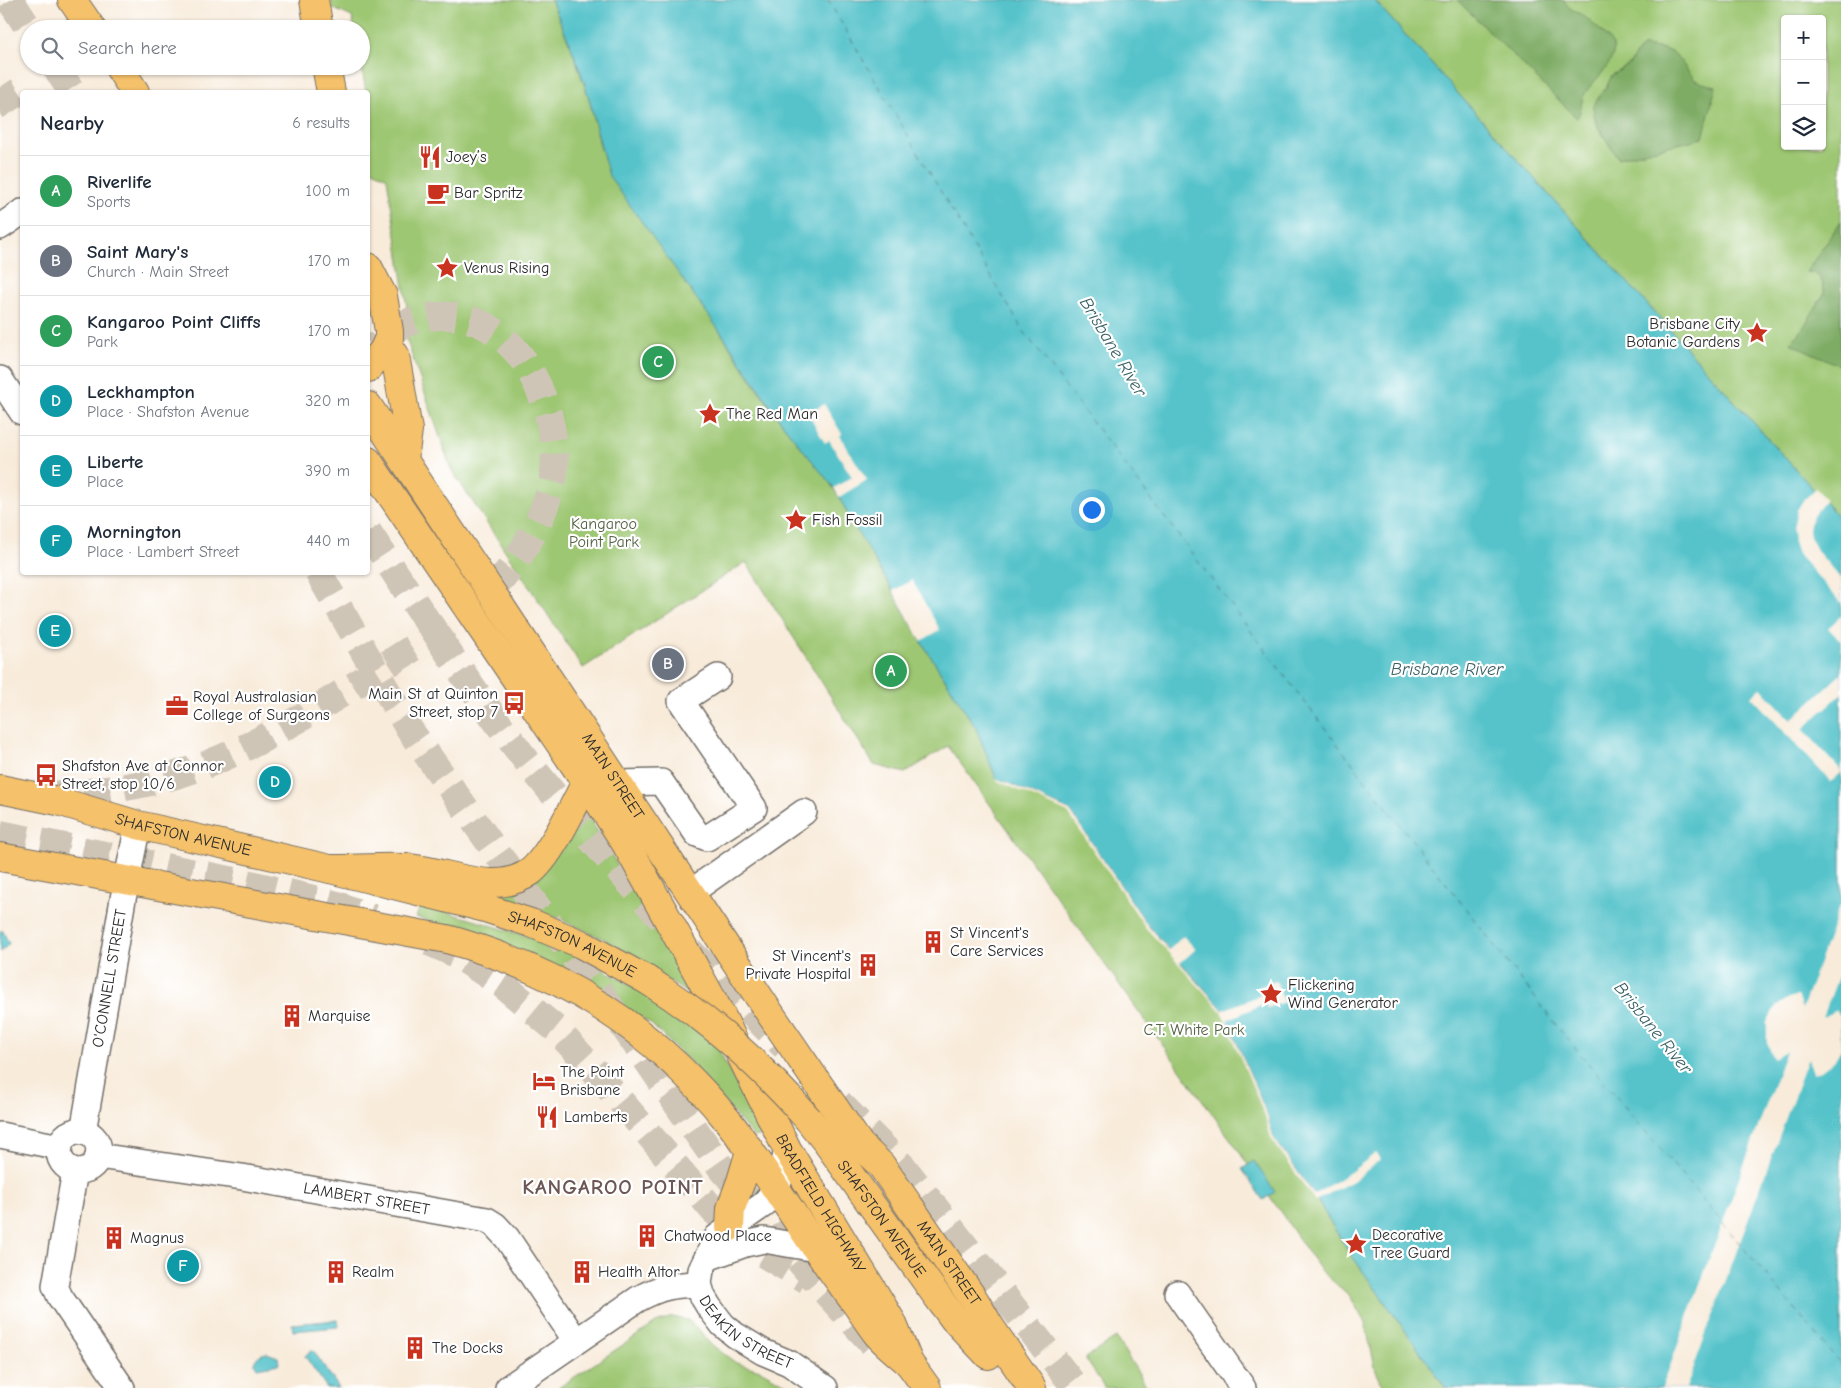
<!DOCTYPE html>
<html lang="en">
<head>
<meta charset="utf-8">
<style>
	:root { --surface:#fff; --page:#f2f2f3; --text:#1f2937; --muted:#747a83; --line:#e0e1e3; --accent:#d93025 }
	body { margin:0; font-family:"Comic Neue",sans-serif; background:var(--page); color:var(--text) }
	.controls { position:absolute; right:15px; top:15px; display:grid; overflow:hidden; border-radius:5px; box-shadow:0 1px 4px #0004 }
	.controls button { width:45px; height:45px; display:grid; place-items:center; padding:0; border:0; border-bottom:1px solid var(--line); background:var(--surface); color:var(--text); font:25px sans-serif }
	.you { position:absolute; left:1091px; top:509px; width:18px; height:18px; margin:-12px; border:4px solid #fff; border-radius:50%; background:#1a73e8; box-shadow:0 0 0 8px #1a73e833 }
	.badge { display:grid; place-items:center; width:32px; height:32px; border-radius:50%; background:var(--accent); color:#fff; font-size:16px; font-weight:700 }
	.pin { position:absolute; translate:-50% -50%; border:2px solid #fff; box-shadow:0 1px 5px #0006 }
	.list { margin:0; padding:0; list-style:none }
	h2 { display:flex; justify-content:space-between; align-items:center; height:65px; margin:0; padding:0 20px; font-size:21px }
	h2 small { font-size:16px; font-weight:400; color:var(--muted) }
	.list li { display:grid; grid-template-columns:32px 1fr auto; gap:15px; align-items:center; box-sizing:border-box; height:70px; padding:0 20px; border-top:1px solid var(--line) }
	.list b { display:block; font-size:19px; white-space:nowrap }
	.list p { margin:0; font-size:16px; white-space:nowrap; color:var(--muted) }
	.list em { font-size:16px; font-style:normal; color:var(--muted) }
	.icon { flex:none; width:28px; height:28px; fill:none; stroke:currentColor; stroke-width:2; stroke-linecap:round; stroke-linejoin:round }
	.map { position:relative; flex:none; width:1841px; height:1388px; overflow:hidden }
	.search { position:absolute; background:var(--surface); box-shadow:0 1px 4px #0004; left:20px; top:20px; width:350px; height:55px; display:flex; align-items:center; gap:12px; box-sizing:border-box; padding:0 18px; border-radius:28px; color:var(--muted); font-size:19px }
	.panel { position:absolute; background:var(--surface); box-shadow:0 1px 4px #0004; left:20px; top:90px; width:350px; height:485px; border-radius:5px }
	.map>svg:first-child { display:block }
</style>
</head>
<body>
<div class="map">
<svg width="1841" height="1388" viewBox="0 0 1841 1388">
	<rect width="100%" height="100%" fill="#fff"/>
	<filter id="ink" filterUnits="userSpaceOnUse"><feTurbulence type="fractalNoise" baseFrequency=".02" numOctaves="2"/><feDisplacementMap in="SourceGraphic" scale="10" xChannelSelector="R" yChannelSelector="G"/><feConvolveMatrix kernelMatrix="1 2 1 2 8 2 1 2 1" color-interpolation-filters="sRGB"/></filter>
	<filter id="wash" filterUnits="userSpaceOnUse"><feTurbulence type="fractalNoise" baseFrequency=".0096" numOctaves="4" result="noise"/><feDisplacementMap in="SourceGraphic" scale="20" xChannelSelector="R" yChannelSelector="G"/><feGaussianBlur stdDeviation="1.12" result="paint"/><feColorMatrix in="noise" values="0 0 0 0 0 0 0 0 0 0 0 0 0 0 0 0 0 1.4 0 .05"/><feComposite in="paint" operator="in"/></filter>
	<g filter="url(#wash)">
		<rect width="100%" height="100%" fill="#f8ebda"/>
		<!-- green -->
		<path fill="#9ec773" stroke="#64794f" fill-rule="evenodd" d="M331,0H551L571,47L589,98L601,150L757,388L784,426L828,480L839,497L921,641L976,728L996,777L1070,811L1148,926L1223,1010L1281,1149L1314,1195L1347,1249L1446,1388H1384L1376,1371L1365,1323L1350,1296L1321,1271L1231,1140L948,746L905,773L874,765L746,562L583,668L451,469L398,315L407,307L387,178L368,167V121H372L361,66V29H355L352,17L332,8Z
			M1374,0H1841V520ZM1785,19H1822V146H1785Z
			M583,807L698,1000L606,940L557,918L487,894Z
			M421,904L539,940L589,962L640,990L716,1044L761,1135L754,1137L689,1061L650,1023L617,1003L522,952L416,917Z
			M672,1317L688,1320L700,1331L708,1342L736,1363L760,1370L788,1385L778,1388H558L656,1323Z
			M1116,1338L1148,1388H1105L1085,1358Z"/>
		<!-- forest -->
		<path fill="#7eac65" stroke="#546c48" d="M1457,0H1564C1569,11 1577,11 1585,17C1595,26 1606,34 1613,45C1617,65 1592,80 1584,95C1580,103 1582,112 1577,118Z
			M1644,46L1664,49L1675,54L1695,80L1702,83L1716,86L1703,138L1618,158L1596,124L1593,108L1596,101L1606,88L1612,75L1629,65L1638,51Z
			M1841,221V366L1790,343L1800,333L1824,294C1825,282 1819,272 1806,272Z"/>
		<!-- water -->
		<path fill="#56c3cb" stroke="#40777b" d="M551,0H1374L1841,520V1388H1446L1347,1249L1314,1195L1273,1137L1267,1115L1223,1010L1148,926L1070,811L996,778L976,728L921,641L893,591L856,529L834,488L784,426L724,337L609,176C601,150 596,124 589,98C579,64 565,32 551,0Z
			M0,931H3L9,944L0,952Z
			M1254,1161L1275,1192L1263,1200L1242,1169Z
			M338,1320L339,1327L293,1331L292,1324Z
			M313,1350L339,1388H327L305,1356Z
			M267,1353L278,1357L279,1364L257,1368L254,1363C257,1356 260,1354 267,1353Z"/>
		<!-- pier -->
		<path fill="#f8ebda" d="M824,404L842,434L840,436L867,480L839,497L834,488L852,477L829,440L825,443L808,414Z
			M1816,488L1826,500L1812,517L1809,529L1810,537L1818,552L1841,579V603L1805,562L1798,553L1794,541L1793,529L1797,510L1802,502Z
			M912,580L940,630L921,641L893,591Z
			M1841,616V641L1828,628Z
			M1841,674V694L1803,729L1841,770V773L1831,782L1751,696L1761,688L1791,720Z
			M996,778L1070,811L1148,926L1169,950L1183,936L1196,949L1180,963L1223,1010L1261,995L1259,987L1276,981L1284,1002L1267,1008L1265,1003L1227,1020L1267,1115L1273,1137L1314,1195L1352,1171L1376,1153L1381,1159L1353,1181L1315,1201L1271,1138L1265,1116L1221,1011L1146,928L1068,813L998,781Z
			M1841,903V969L1823,1017L1836,1010L1840,1017L1841,1049L1834,1061L1821,1071L1812,1073L1808,1058L1686,1388H1662L1786,1051L1774,1059L1767,1043V1022L1776,1006L1790,998L1797,995L1802,1009Z"/>
		<g fill="none" stroke-linecap="round" stroke-linejoin="round">
			<!-- ferry -->
			<path stroke="#3a6063" stroke-width="1" stroke-dasharray="6 5" stroke-linecap="butt" d="M828,0L1022,329L1303,700L1561,1031L1841,1364"/>
		</g>
	</g>
	<g filter="url(#ink)">
		<g fill="none" stroke-linecap="round" stroke-linejoin="round">
			<!-- highway-tunnel -->
			<path stroke="#cfc5b7" stroke-width="28" stroke-dasharray="28 14" stroke-linecap="butt" d="M10,0L29,29
				M55,66L72,92
				M0,87L22,121
				M368,532C417,606 465,681 519,751C564,809 613,864 662,919
				M318,572L409,729L499,856L597,988L720,1166L823,1289L873,1344
				M41,795C100,794 161,784 215,761C277,735 334,699 391,662C421,643 451,624 478,600C484,596 491,591 496,585C522,558 540,523 551,488C558,465 554,437 548,414C534,363 498,313 439,316C428,317 413,319 403,325C393,330 383,340 373,348
				M0,834L255,885L334,904L373,918
				M429,942L456,954L504,986L557,1030L600,1077L714,1211L764,1254L807,1280
				M690,951L785,1047
				M839,1103L903,1167L1076,1388"/>
			<defs>
				<g id="minor">
					<path d="M0,227L22,212"/>
					<path d="M0,379L22,412"/>
					<path d="M619,783L661,782L697,834L707,838L754,808L681,701L718,677"/>
					<path d="M691,892L804,812"/>
					<circle cx="79" cy="1151" r="20"/>
					<path id="s1" d="M83,1132L123,899L138,825"/>
					<path d="M0,1135L60,1147"/>
					<path id="s2" d="M787,1149L782,1173L776,1189L763,1205L717,1237L701,1270L699,1284L703,1297L709,1307L723,1325L735,1335L763,1352L789,1363L825,1388"/>
					<path id="s3" d="M98,1156L242,1177L487,1220L495,1225L507,1238L576,1341"/>
					<path d="M75,1171L55,1286L60,1297L122,1388"/>
					<path d="M707,1258L745,1244L764,1240L816,1249"/>
					<path d="M1177,1293L1243,1388"/>
					<path d="M508,1388L638,1299C662,1286 673,1285 699,1284"/>
				</g>
				<g id="major">
					<path d="M314,0L319,29"/>
					<path d="M326,66L331,92"/>
					<path d="M368,267L383,296L389,331V338L383,351L368,368"/>
					<path id="s4" d="M0,789L58,801L138,825L330,869L485,908L531,923L581,944L647,980"/>
					<path d="M0,857L447,939C562,971 653,1028 728,1121C750,1148 769,1179 789,1208C810,1240 831,1271 854,1301C862,1312 869,1324 878,1335C887,1345 899,1354 909,1363"/>
					<path id="s5" d="M808,1119L828,1144L934,1292L954,1319L988,1355"/>
					<path d="M730,1227L731,1208L741,1181L750,1151"/>
				</g>
				<g id="highway">
					<path d="M72,0L92,29"/>
					<path d="M118,66L135,92"/>
					<path d="M387,343L395,355L408,430L404,459"/>
					<path id="s6" d="M368,406L767,1009L860,1145L881,1165L975,1301L989,1325L1032,1388"/>
					<path id="s7" d="M368,461L586,782L625,842L721,1015L787,1149L892,1322L909,1363L927,1388"/>
					<path d="M330,869C355,869 381,867 407,868C446,870 494,898 530,872C550,857 574,805 586,782"/>
				</g>
			</defs>
			<!-- minor casing -->
			<use href="#minor" stroke="#736e68" stroke-width="28"/>
			<!-- major casing -->
			<use href="#major" stroke="#736e68" stroke-width="30"/>
			<!-- highway casing -->
			<use href="#highway" stroke="#736e68" stroke-width="30"/>
			<!-- minor -->
			<use href="#minor" stroke="#fff" stroke-width="25"/>
			<!-- major -->
			<use href="#major" stroke="#f5c16b" stroke-width="28"/>
			<!-- highway -->
			<use href="#highway" stroke="#f5c16b" stroke-width="28"/>
			<defs>
				<path id="major-bridge" d="M647,980C709,1018 760,1064 808,1119"/>
			</defs>
			<!-- major-bridge casing -->
			<use href="#major-bridge" stroke="#736e68" stroke-width="30" stroke-linecap="butt"/>
			<!-- major-bridge -->
			<use href="#major-bridge" stroke="#f5c16b" stroke-width="28"/>
		</g>
	</g>
	<!-- icons -->
	<defs>
		<symbol id="restaurant-bare" viewBox="-9 -9 18 18"><path d="M-5-6h1v4h1v-4h1v4h1v-4h1v5L-1.5 .5V6h-2V.5L-5-1ZM5-6V6H3V1.5H1.5Q1.5-4 5-6Z" fill="#c8321e" stroke="#fff" stroke-width="2.5" paint-order="stroke"/></symbol>
		<symbol id="cafe-bare" viewBox="-9 -9 18 18"><path d="M-5.5-4.5H6V0H3Q3 3.5 0 3.5H-2.5Q-5.5 3.5-5.5 0ZM3-3.2v2h1.7v-2ZM-6 4.5H4V6H-6Z" fill="#c8321e" stroke="#fff" stroke-width="2.5" paint-order="stroke"/></symbol>
		<symbol id="sight-bare" viewBox="-9 -9 18 18"><path d="M0-6L1.8-2.2L6-1.7L2.9 1.2L3.7 5.4L0 3.3L-3.7 5.4L-2.9 1.2L-6-1.7L-1.8-2.2Z" fill="#c8321e" stroke="#fff" stroke-width="2.5" paint-order="stroke"/></symbol>
		<symbol id="bus-bare" viewBox="-9 -9 18 18"><path d="M-5-6H5V4H4V6H2V4H-2V6H-4V4H-5ZM-3.5-4V0h7V-4ZM-3.5 1.2v1.5H-2V1.2ZM2 1.2v1.5H3.5V1.2Z" fill="#c8321e" stroke="#fff" stroke-width="2.5" paint-order="stroke"/></symbol>
		<symbol id="office-bare" viewBox="-9 -9 18 18"><path d="M-6-3h4V-5.5h4V-3h4V5H-6ZM-1-4.5V-3h2v-1.5ZM-6 0V1H6V0Z" fill="#c8321e" stroke="#fff" stroke-width="2.5" paint-order="stroke"/></symbol>
		<symbol id="building-bare" viewBox="-9 -9 18 18"><path d="M-4-6H4V6H1V3H-1V6H-4ZM-2.5-4.3h1.7v1.8h-1.7ZM.8-4.3h1.7v1.8H.8ZM-2.5-1h1.7V.8h-1.7ZM.8-1h1.7V.8H.8Z" fill="#c8321e" stroke="#fff" stroke-width="2.5" paint-order="stroke"/></symbol>
		<symbol id="hotel-bare" viewBox="-9 -9 18 18"><path d="M-6-4.5h1.5V1H6V5H4.5V3h-9V5H-6ZM-4 0a1.8 1.8 0 1 1 3.6 0ZM.5 0V-2.5h3Q6-2.5 6 0Z" fill="#c8321e" stroke="#fff" stroke-width="2.5" paint-order="stroke"/></symbol>
	</defs>
	<g fill-rule="evenodd">
		<use href="#restaurant-bare" x="414" y="141" width="32" height="32"/>
		<use href="#cafe-bare" x="422" y="177" width="32" height="32"/>
		<use href="#sight-bare" x="431" y="252" width="32" height="32"/>
		<use href="#sight-bare" x="1741" y="317" width="32" height="32"/>
		<use href="#sight-bare" x="694" y="398" width="32" height="32"/>
		<use href="#sight-bare" x="780" y="504" width="32" height="32"/>
		<use href="#bus-bare" x="498" y="687" width="32" height="32"/>
		<use href="#office-bare" x="161" y="690" width="32" height="32"/>
		<use href="#bus-bare" x="30" y="759" width="32" height="32"/>
		<use href="#building-bare" x="917" y="926" width="32" height="32"/>
		<use href="#building-bare" x="852" y="949" width="32" height="32"/>
		<use href="#sight-bare" x="1255" y="978" width="32" height="32"/>
		<use href="#building-bare" x="276" y="1000" width="32" height="32"/>
		<use href="#hotel-bare" x="528" y="1065" width="32" height="32"/>
		<use href="#restaurant-bare" x="531" y="1101" width="32" height="32"/>
		<use href="#building-bare" x="631" y="1220" width="32" height="32"/>
		<use href="#building-bare" x="98" y="1222" width="32" height="32"/>
		<use href="#sight-bare" x="1340" y="1228" width="32" height="32"/>
		<use href="#building-bare" x="320" y="1256" width="32" height="32"/>
		<use href="#building-bare" x="566" y="1256" width="32" height="32"/>
		<use href="#building-bare" x="399" y="1332" width="32" height="32"/>
	</g>
	<g text-anchor="middle" dominant-baseline="central" stroke-width="4.5" stroke-linejoin="round" paint-order="stroke">
		<!-- poi labels -->
		<g font-size="16" fill="#2b2b2b" stroke="#fff" text-anchor="start">
			<text x="446" y="157">Joey’s</text>
			<text x="454" y="193">Bar Spritz</text>
			<text x="464" y="268">Venus Rising</text>
			<text x="1740" y="324" text-anchor="end">Brisbane City<tspan x="1740" dy="18">Botanic Gardens</tspan></text>
			<text x="726" y="414">The Red Man</text>
			<text x="812" y="520">Fish Fossil</text>
			<text x="498" y="694" text-anchor="end">Main St at Quinton<tspan x="498" dy="18">Street, stop 7</tspan></text>
			<text x="193" y="697">Royal Australasian<tspan x="193" dy="18">College of Surgeons</tspan></text>
			<text x="62" y="766">Shafston Ave at Connor<tspan x="62" dy="18">Street, stop 10/6</tspan></text>
			<text x="950" y="933">St Vincent's<tspan x="950" dy="18">Care Services</tspan></text>
			<text x="851" y="956" text-anchor="end">St Vincent's<tspan x="851" dy="18">Private Hospital</tspan></text>
			<text x="1288" y="985">Flickering<tspan x="1288" dy="18">Wind Generator</tspan></text>
			<text x="308" y="1016">Marquise</text>
			<text x="560" y="1072">The Point<tspan x="560" dy="18">Brisbane</tspan></text>
			<text x="564" y="1117">Lamberts</text>
			<text x="1372" y="1235">Decorative<tspan x="1372" dy="18">Tree Guard</tspan></text>
			<text x="664" y="1236">Chatwood Place</text>
			<text x="130" y="1238">Magnus</text>
			<text x="352" y="1272">Realm</text>
			<text x="598" y="1272">Health Altor</text>
			<text x="432" y="1348">The Docks</text>
		</g>
		<!-- park labels -->
		<g font-size="16" fill="#536244" stroke="#fff">
			<text x="604" y="524">Kangaroo<tspan x="604" dy="18">Point Park</tspan></text>
			<text x="1194" y="1030">C.T. White Park</text>
		</g>
		<!-- street labels -->
		<g font-size="16" fill="#2b2b2b" stroke="#fff">
			<text stroke="none"><textPath href="#s6" startOffset="444">MAIN STREET</textPath></text>
			<text stroke="none"><textPath href="#s4" startOffset="189">SHAFSTON AVENUE</textPath></text>
			<text stroke="none"><textPath href="#s4" startOffset="594">SHAFSTON AVENUE</textPath></text>
			<text stroke="none"><textPath href="#s1" startOffset="156">O'CONNELL STREET</textPath></text>
			<text stroke="none"><textPath href="#s3" startOffset="272">LAMBERT STREET</textPath></text>
			<text stroke="none"><textPath href="#s7" startOffset="871">BRADFIELD HIGHWAY</textPath></text>
			<text stroke="none"><textPath href="#s5" startOffset="124">SHAFSTON AVENUE</textPath></text>
			<text stroke="none"><textPath href="#s6" startOffset="1036">MAIN STREET</textPath></text>
			<text stroke="none"><textPath href="#s2" startOffset="240">DEAKIN STREET</textPath></text>
		</g>
		<!-- water labels -->
		<g font-size="18" font-style="italic" fill="#3a6063" stroke="#fff">
			<text transform="translate(1113 347) rotate(59)">Brisbane River</text>
			<text x="1447" y="669">Brisbane River</text>
			<text transform="translate(1653 1028) rotate(51)">Brisbane River</text>
		</g>
		<!-- district labels -->
		<g font-size="21" font-weight="bold" letter-spacing="1" fill="#6d5756" stroke="#fff">
			<text x="613" y="1187">KANGAROO POINT</text>
		</g>
	</g>
</svg>
<div class="controls">
<button>+</button>
<button>−</button>
<button><svg class="icon" aria-label="layers" viewBox="0 0 24 24"><path d="M12 4l9 5-9 5-9-5zM3 14l9 5 9-5"/></svg></button>
</div>
<div class="you"></div>
<div class="pin badge" style="left:891px;top:671px;background:#2e9e5b">A</div>
<div class="pin badge" style="left:668px;top:664px;background:#6b7280">B</div>
<div class="pin badge" style="left:658px;top:362px;background:#2e9e5b">C</div>
<div class="pin badge" style="left:275px;top:782px;background:#0f9aa8">D</div>
<div class="pin badge" style="left:55px;top:631px;background:#0f9aa8">E</div>
<div class="pin badge" style="left:183px;top:1266px;background:#0f9aa8">F</div>
<div class="search"><svg class="icon" aria-label="search" viewBox="0 0 24 24"><circle cx="10" cy="10" r="6"/><path d="M15 15l6 6"/></svg>Search here</div>
<section class="panel">
<h2>Nearby<small>6 results</small></h2>
<ul class="list">
<li><span class="badge" style="background:#2e9e5b">A</span><div><b>Riverlife</b><p>Sports</p></div><em>100 m</em></li>
<li><span class="badge" style="background:#6b7280">B</span><div><b>Saint Mary's</b><p>Church · Main Street</p></div><em>170 m</em></li>
<li><span class="badge" style="background:#2e9e5b">C</span><div><b>Kangaroo Point Cliffs</b><p>Park</p></div><em>170 m</em></li>
<li><span class="badge" style="background:#0f9aa8">D</span><div><b>Leckhampton</b><p>Place · Shafston Avenue</p></div><em>320 m</em></li>
<li><span class="badge" style="background:#0f9aa8">E</span><div><b>Liberte</b><p>Place</p></div><em>390 m</em></li>
<li><span class="badge" style="background:#0f9aa8">F</span><div><b>Mornington</b><p>Place · Lambert Street</p></div><em>440 m</em></li>
</ul>
</section>
</div>
</body>
</html>
